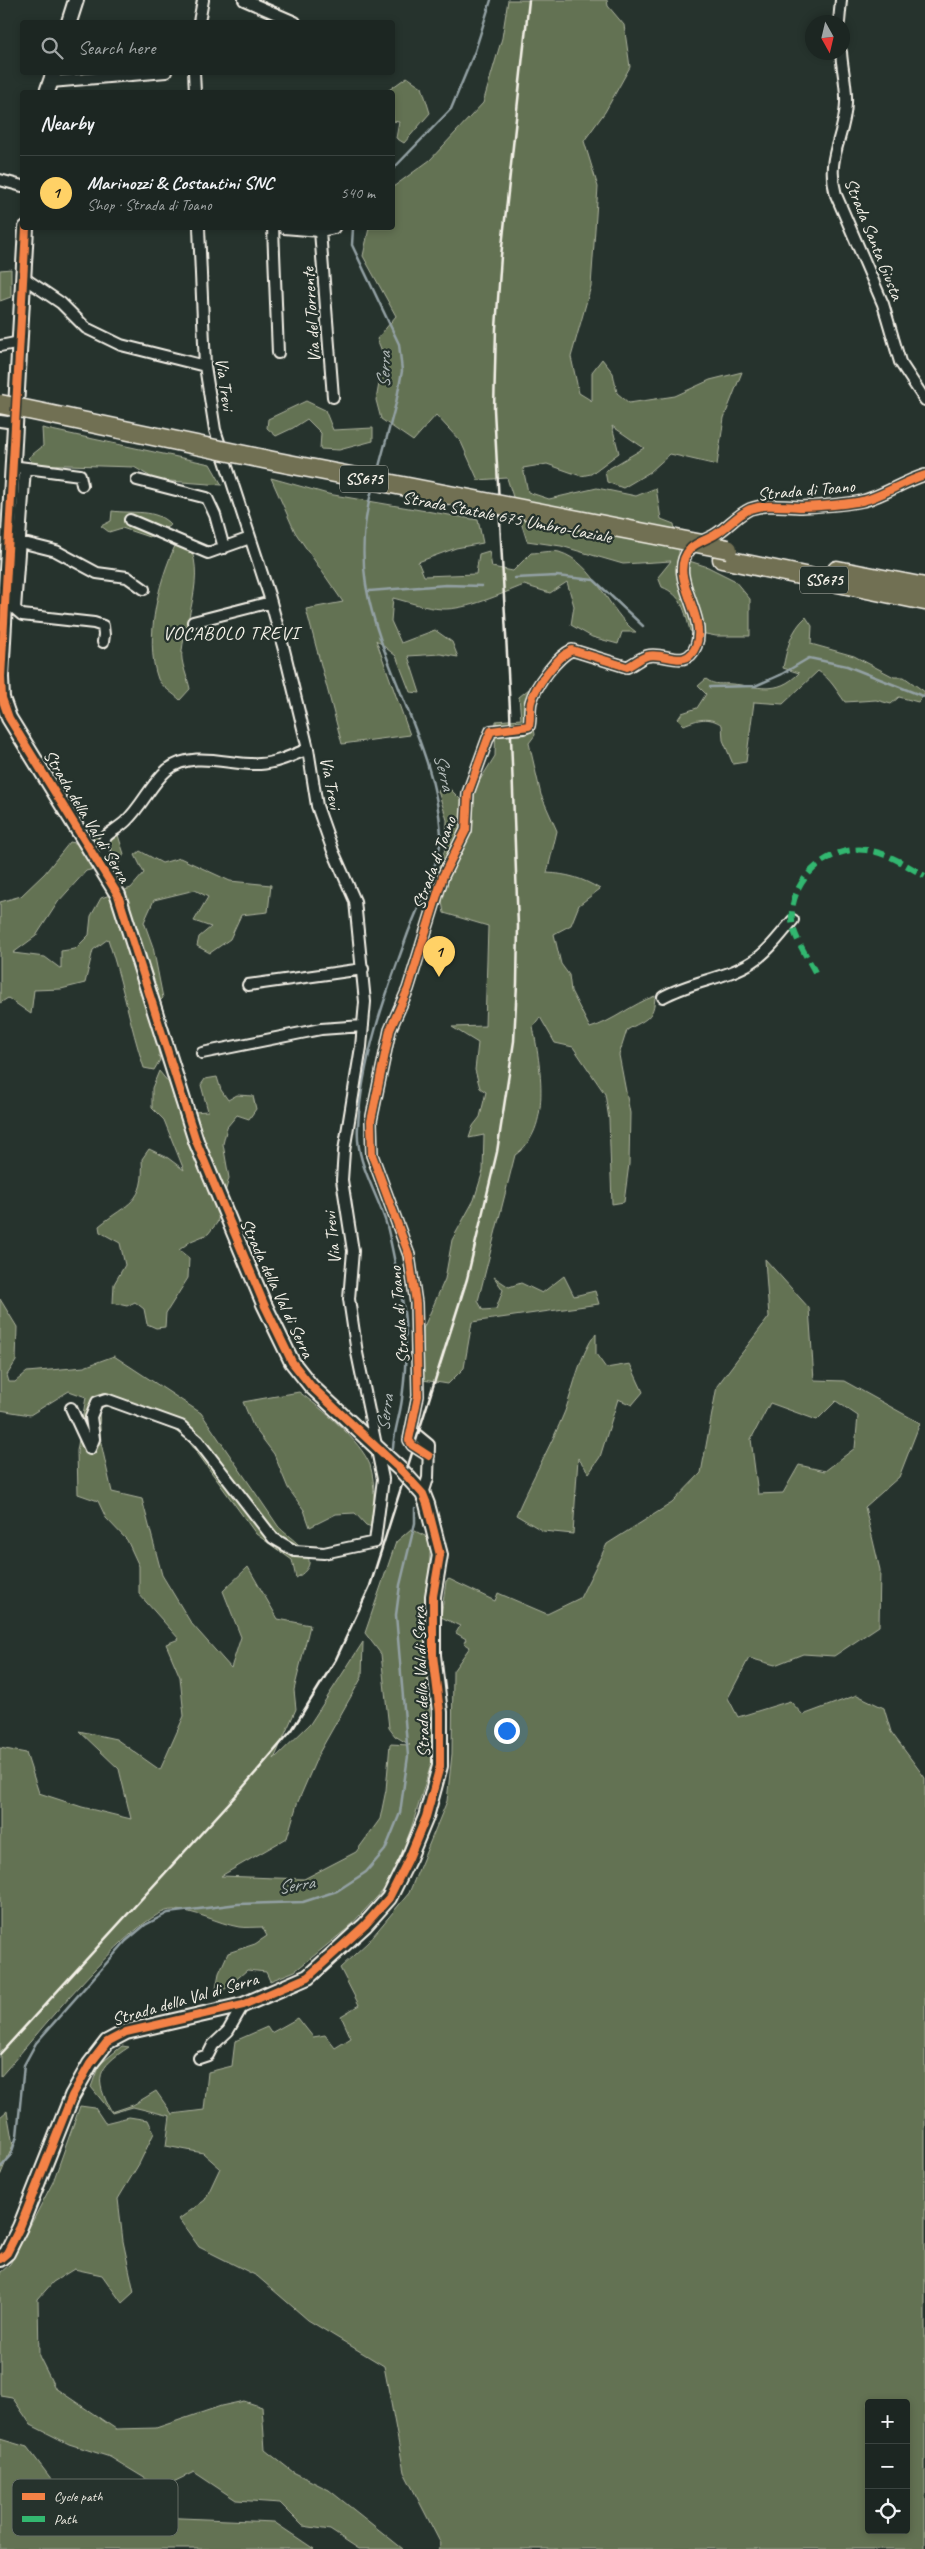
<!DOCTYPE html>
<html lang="en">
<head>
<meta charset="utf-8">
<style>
	:root { --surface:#1c2622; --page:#252e2a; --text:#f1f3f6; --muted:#a0a5a5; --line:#3a4340; --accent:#ffd166 }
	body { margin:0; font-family:Caveat,sans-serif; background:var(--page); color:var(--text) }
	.controls { position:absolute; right:15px; bottom:15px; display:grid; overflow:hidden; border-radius:5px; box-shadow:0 2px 8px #0003 }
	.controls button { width:45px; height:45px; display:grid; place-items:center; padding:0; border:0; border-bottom:1px solid var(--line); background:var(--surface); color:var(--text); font:25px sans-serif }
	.compass { position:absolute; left:805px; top:15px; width:45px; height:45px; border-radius:50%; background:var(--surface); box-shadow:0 2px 8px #0003; rotate:172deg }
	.you { position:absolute; left:506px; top:1730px; width:18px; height:18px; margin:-12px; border:4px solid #fff; border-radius:50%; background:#1a73e8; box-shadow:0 0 0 8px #1a73e833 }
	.badge { display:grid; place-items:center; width:32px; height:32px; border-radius:50%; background:var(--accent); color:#111; font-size:16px; font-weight:700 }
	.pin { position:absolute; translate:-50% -41px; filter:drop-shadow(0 1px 2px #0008) }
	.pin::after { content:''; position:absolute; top:26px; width:18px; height:15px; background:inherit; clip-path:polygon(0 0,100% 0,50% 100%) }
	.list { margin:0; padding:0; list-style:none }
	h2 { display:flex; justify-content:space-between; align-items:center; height:65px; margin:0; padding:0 20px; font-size:21px }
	h2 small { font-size:16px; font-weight:400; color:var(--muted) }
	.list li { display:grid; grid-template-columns:32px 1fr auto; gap:15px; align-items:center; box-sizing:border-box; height:75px; padding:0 20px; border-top:1px solid var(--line) }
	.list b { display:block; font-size:19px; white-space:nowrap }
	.list p { margin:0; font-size:16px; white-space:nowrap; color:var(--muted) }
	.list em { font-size:16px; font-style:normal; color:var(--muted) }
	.icon { flex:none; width:28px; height:28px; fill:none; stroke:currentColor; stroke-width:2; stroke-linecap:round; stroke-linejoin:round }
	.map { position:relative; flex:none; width:925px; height:2549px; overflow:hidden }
	.search { position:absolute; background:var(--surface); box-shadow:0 2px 8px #0003; left:20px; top:20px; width:375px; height:55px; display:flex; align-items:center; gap:12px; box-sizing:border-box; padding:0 18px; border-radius:5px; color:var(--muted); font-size:19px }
	.panel { position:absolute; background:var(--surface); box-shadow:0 2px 8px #0003; left:20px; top:90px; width:375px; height:140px; border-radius:5px }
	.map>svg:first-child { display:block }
</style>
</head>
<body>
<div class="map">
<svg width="925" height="2549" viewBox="0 0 925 2549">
	<rect width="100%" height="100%" fill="#26332d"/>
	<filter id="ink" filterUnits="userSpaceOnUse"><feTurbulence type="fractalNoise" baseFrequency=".02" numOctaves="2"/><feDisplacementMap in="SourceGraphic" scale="10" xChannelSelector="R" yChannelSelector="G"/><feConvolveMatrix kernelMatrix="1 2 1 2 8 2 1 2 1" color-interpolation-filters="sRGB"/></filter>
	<g filter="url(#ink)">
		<!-- green -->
		<path fill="#647253" stroke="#acb29e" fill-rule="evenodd" d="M508,0H607L608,6L624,25L630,67L605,112L584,141L598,187L591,286L571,357L579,393L592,401V372L602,359L613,373L617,393L629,403L675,396L710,380L742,372L724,418L717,465L670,454L650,472L623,488L607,482L605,471L644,448L612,426L619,453L591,474L581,476L547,464L523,468L528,492L549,499L597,488L636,496L656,488L661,519L674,524L680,558L708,567L734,580L750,599V636H716L690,631C685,611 682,595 662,587L658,577L671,561L623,564L561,546L527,541L507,478L478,480L461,442L436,415L413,441L381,419L376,400L384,356L377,339L396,316L363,256L369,228H392L393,187L430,160L483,103L502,38Z
			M407,77L422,87L430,113L404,143L396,138L399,122L393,121L392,92H386Z
			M11,269V297L0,301V270Z
			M306,401L325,410L333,430L373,428V441L339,450L320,449L321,433L307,419L293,428L276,436L267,428L268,419Z
			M42,428L210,464L222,485L156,480L134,467L34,464L28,458L43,446Z
			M271,478L328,494L478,520L483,543L456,548L418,562L424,576L476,574L479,554L489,551L492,567L513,571L531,553C539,553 551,550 559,552C596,563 607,611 636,632H622L618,644L592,637L571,625L574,606L567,582L550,593L524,585C501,594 467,610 442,609C425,608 409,602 393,598L391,621L401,643L435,630L452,642L458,657L440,654L408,656L420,693L410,692L396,656L376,640L410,735L342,744L306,609L343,602L295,532Z
			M112,511C133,514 156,508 171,525L149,537L122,528L109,532L101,526L111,521Z
			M180,536C212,561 185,619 182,651C180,662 188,678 190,689L180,700C174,694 161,686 158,679C143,638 160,573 180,536Z
			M806,617L812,626L811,644L854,656L894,677H904L925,692L918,702L899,697L891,704L876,700L845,702C836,690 831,679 818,671L783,704L754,702L746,762L733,764L723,740L722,725C709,716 698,719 684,725L678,719L682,713L697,708L706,694L698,686L706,679C715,686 721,683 732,684C758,686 777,696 799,673L783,668C787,648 791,630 806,617Z
			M529,689L535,735L529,743L541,795L557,831L547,873C567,874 582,878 600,889L579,905L571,925L554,934L561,964L569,975L571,991L590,1028C614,1021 632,1004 655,996C654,1019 646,1019 627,1030L619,1055L630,1113L629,1164L624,1202L612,1204L609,1119L605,1094L573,1047L555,1043L540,1017L533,1026C540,1066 553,1129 515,1155L478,1301L483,1310L496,1309L503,1290L494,1277L509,1287L521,1283L542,1293L564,1276L574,1296L595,1291L599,1304L472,1322L464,1368L448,1384L423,1380V1329L445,1279L452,1240L474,1200L483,1171L484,1135L469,1138L473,1126L480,1117L486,1092L480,1088L475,1070L478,1043L452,1027L485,1026L488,926L444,913L437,873L446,846L447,820L438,791L450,789L465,804L495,756L496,721L521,719L519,697Z
			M102,834L118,835L124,854L119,863L86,871L58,902L36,936L13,953L45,957L61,969V951L75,949L89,935L91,916L101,898L131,888L144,873L135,855L140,851L162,863L180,858L230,881L271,885L268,912L241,915L230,939L210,953L197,946L199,937L211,927L194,921L208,897L195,890L154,900L144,922L153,947L163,998L150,1011L160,1060L154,1070L144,1068C130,1025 122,981 108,939L93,950L85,983L61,989L34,990L31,1014L8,998L0,1003V902L21,896L45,873L70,842L81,844Z
			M159,1071L193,1112L208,1111L201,1085L205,1079L217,1077L221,1090L228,1100L237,1095L253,1096L256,1109L249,1119L237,1115L227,1127L223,1144L229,1178L217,1223L208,1234L191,1241L179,1250L189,1258L188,1278L166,1313L165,1327L156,1328L147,1324L144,1309L135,1302L127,1306L113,1303L114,1284L125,1265L120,1243L100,1232L99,1226C128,1202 145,1204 142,1159L149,1149L168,1158L184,1170L164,1120L152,1108V1088Z
			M765,1259L809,1308L814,1380L844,1381L920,1423L899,1477L865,1507L880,1570L879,1626L834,1656L803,1654L775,1665L749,1658L728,1698L738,1717L790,1701L803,1715L857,1695L884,1708L891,1732L925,1778V2549H438L441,2544L404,2472L384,2366L308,2320L257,2276L199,2247L179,2219L205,2200L220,2168L203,2153L166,2146L170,2116L133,2107L112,2113L91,2087L99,2065L122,2046L129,2047C97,2068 93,2078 112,2112L133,2105L156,2091L172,2114L204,2110L208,2072L232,2066L235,2041L267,2027L271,2033L298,2018L313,2037L325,2035L335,2048L351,2038L341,2016L359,2005L340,1968L368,1942L409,1893L447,1801L452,1754L453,1671L470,1647L464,1643L466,1639L456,1633L460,1626L441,1617L446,1581L449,1579L495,1601L498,1593L547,1614L580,1598L607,1544L672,1503L701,1473L717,1386L769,1317ZM836,1401L858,1416L855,1448L825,1471L799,1465L783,1493L758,1494L751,1439L770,1403L817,1420ZM869,2403H906V2530H869Z
			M0,1299L17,1327L16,1361L7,1375L9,1382H15L27,1372L84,1367L114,1356L201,1413L278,1526C291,1541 329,1559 296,1578L292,1560L256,1534L188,1440L174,1430L105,1404L99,1411L101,1443L112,1492L142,1499L162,1575L191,1623L231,1668L241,1637L223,1591L248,1567L278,1619L310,1625L294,1690L296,1709L274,1759L310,1724L363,1642L362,1677L319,1753L297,1804L287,1838L221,1876L304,1879L356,1852L380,1819L386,1790L390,1744L410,1745L395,1736L389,1728L381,1654L365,1633L396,1542L411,1529L431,1539L425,1634L433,1758L411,1829L390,1883L348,1928L295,1971L270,1981L266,1972L247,1970L224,1990L216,1989L219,1973L228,1953L255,1944L267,1936L262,1927C254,1927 246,1928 239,1927C216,1923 196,1910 173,1910C137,1908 28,2046 0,2077V1748L26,1753L39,1793L82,1807L131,1819L119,1769L79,1731L116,1739L160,1770L184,1716L180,1677L166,1644L179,1639L139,1594V1566L127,1540L106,1518L98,1501L78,1494L77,1451L86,1397L69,1391L30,1415L0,1410Z
			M596,1333V1354L606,1368L630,1364L643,1392L632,1405L618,1399L600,1457L589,1473L578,1458L573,1534L543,1531L516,1515C531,1480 551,1446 565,1411C575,1384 579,1356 596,1333Z
			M299,1392C321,1408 360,1440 370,1465C373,1475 374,1486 374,1496C375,1507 376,1516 372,1527L366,1525L355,1513L336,1514L310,1527L304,1510L288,1488L274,1454L253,1426L243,1402Z
			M80,2106L95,2108L105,2123L129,2117L148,2120L154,2133L139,2164L118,2199L123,2241L134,2292L122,2303L102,2275L74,2269L53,2282L38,2299L39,2356L55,2388L116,2429L156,2428L221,2406L244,2401L262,2407L265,2450L293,2472L329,2490L403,2549H359L330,2530L303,2526L280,2503L236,2500L194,2472L161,2488L110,2457L69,2444L31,2425L12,2397L0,2395V2273L10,2264L53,2182Z
			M7,2111L13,2145L0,2176V2117Z
			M0,2439L27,2447L55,2484L135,2516L274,2522L314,2549H0Z"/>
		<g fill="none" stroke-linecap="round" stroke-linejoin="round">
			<!-- stream -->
			<path stroke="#93a1a4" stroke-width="2.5" d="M392,170L451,109L475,51L491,0
				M353,228L352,245L399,344L402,371L396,403L377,474
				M373,486C364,517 361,553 366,585C381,671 435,743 441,834C442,857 417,909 408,933C385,996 362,1058 358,1126C355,1163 377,1191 387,1226C393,1250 397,1275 402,1299C408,1330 406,1368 402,1399C400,1416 394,1431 393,1448
				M515,578L556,576L594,580L643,626
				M369,591L446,585L482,586
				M710,687L755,686L782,674L809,658L847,666L925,697
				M0,2168L10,2157L17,2136L24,2065L36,2043L126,1941L145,1925L168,1913L238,1904L303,1902L337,1891L366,1872L385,1850L400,1813L408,1756L396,1615L400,1585L415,1523V1508"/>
			<defs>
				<path id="street" d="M244,0L295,22
					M199,22L203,0
					M839,22L841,0
					M841,52C842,69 847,87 846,103C845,138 825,156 836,195L883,304L900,362L925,400
					M194,72L195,92
					M51,82L166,72
					M0,180L22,186
					M273,228L278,353
					M284,228L320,231L333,397
					M320,231L334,228
					M24,278L61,303L86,328L121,345L205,366
					M0,346L20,342
					M0,421L15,423
					M19,467L80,475L82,485
					M25,468L15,609L22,615L94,623L103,626L104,635L103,642
					M137,480L207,498L215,515L224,548
					M130,520L208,553L250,538
					M20,542L56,551L97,573L127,577L144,589
					M193,622L271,602
					M524,728L529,726C531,718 529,710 531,702C535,686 558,656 572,650L627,667C634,664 640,658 647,656C665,651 686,671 696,646C708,614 666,576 690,549C696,542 709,539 716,534C728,527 737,515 750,509C767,503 784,507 802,507C821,506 843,505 862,501C881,497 904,481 925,475
					M102,869L107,858C97,833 110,836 126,821C142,806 151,784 167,770C193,749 231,766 260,764C277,763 293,755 308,749
					M248,985L363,969
					M663,997C691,981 725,979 752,962C768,952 781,934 793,920
					M202,1053L321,1029L363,1026
					M71,1408L90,1449L94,1439L91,1417L97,1402L106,1399L181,1426L198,1441L273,1538L295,1551L324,1553L375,1542L383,1479L357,1353L349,1299L353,1251L342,1180L344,1151L361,1047L365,1002L355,901L333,851L317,806L308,749L284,650L269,595L215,430L205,366L199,228
					M412,1431L429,1445L428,1478L423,1494
					M429,1456L412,1445L409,1440L418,1396L416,1303L409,1255L372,1155L371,1121L390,1030L408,989L443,876L466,830L468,793L488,738L491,731L499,730
					M199,2058L208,2055L213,2045L228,2031L243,2005"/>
				<path id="secondary" d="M69,22L76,0
					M47,92L54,72
					M0,2259L7,2253L20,2227L72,2096L90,2064L107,2042L126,2032L243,2005L308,1977L365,1925L389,1898L409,1858L426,1817L440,1766V1712L433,1655V1596L440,1555L427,1504L423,1494L403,1472L311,1386L292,1362L264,1304L196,1141L118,895L9,718L2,698L1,677L26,228"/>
				<path id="highway" d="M722,559L925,601
					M837,570L925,587"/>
			</defs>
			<!-- street casing -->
			<use href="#street" stroke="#f4f1e8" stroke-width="14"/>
			<!-- secondary casing -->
			<use href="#secondary" stroke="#f4f1e8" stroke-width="18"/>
			<!-- highway casing -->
			<use href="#highway" stroke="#f4f1e8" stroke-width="21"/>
			<!-- street -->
			<use href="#street" stroke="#26332d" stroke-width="10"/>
			<!-- secondary -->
			<use href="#secondary" stroke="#26332d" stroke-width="14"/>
			<!-- highway -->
			<use href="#highway" stroke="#716f52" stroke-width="18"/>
			<!-- rail -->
			<path stroke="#f4f1e8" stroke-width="2.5" d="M0,2054L239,1792L292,1730L336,1659L370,1586L467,1279L497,1152L514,1041L517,984L518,926L510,710L494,409L496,328L501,256L529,0"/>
			<defs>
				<path id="street-bridge" d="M499,730L524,728"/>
				<path id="highway-bridge" d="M0,404L273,461L728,549"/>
			</defs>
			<!-- street-bridge casing -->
			<use href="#street-bridge" stroke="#f4f1e8" stroke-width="14" stroke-linecap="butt"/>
			<!-- highway-bridge casing -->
			<use href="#highway-bridge" stroke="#f4f1e8" stroke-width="21" stroke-linecap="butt"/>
			<!-- street-bridge -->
			<use href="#street-bridge" stroke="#26332d" stroke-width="10"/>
			<!-- highway-bridge -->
			<use href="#highway-bridge" stroke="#716f52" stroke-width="18"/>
			<!-- quiet -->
			<path stroke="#33b770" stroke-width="6" stroke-dasharray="12 6" stroke-linecap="butt" d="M815,972C808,958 797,942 793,927C784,886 825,845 866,850C889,853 905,865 925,876"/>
			<defs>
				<path id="cycleway" d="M429,1456L412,1445L409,1440L418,1396L416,1303L409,1255L372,1155L371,1121L390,1030L408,989L443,876L466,830L468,793L488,738L491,731L529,726C531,718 529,710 531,702C535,686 558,656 572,650L627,667C634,664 640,658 647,656C665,651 686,671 696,646C708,614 666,576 690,549C696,542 709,539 716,534C728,527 737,515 750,509C767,503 784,507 802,507C821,506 843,505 862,501C881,497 904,481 925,475
					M0,2259L7,2253L20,2227L72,2096L90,2064L107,2042L126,2032L243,2005L308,1977L365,1925L389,1898L409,1858L426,1817L440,1766V1712L433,1655V1596L440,1555L427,1504L423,1494L403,1472L311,1386L292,1362L264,1304L196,1141L118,895L9,718L2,698L1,677L26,228"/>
			</defs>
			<!-- cycleway casing -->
			<use href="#cycleway" stroke="#26332d" stroke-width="11"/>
			<!-- cycleway -->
			<use href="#cycleway" stroke="#f48246" stroke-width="8"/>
		</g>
	</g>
	<g text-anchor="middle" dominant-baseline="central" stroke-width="4.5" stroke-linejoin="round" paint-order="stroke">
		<!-- shield labels -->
		<g fill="#26332d" stroke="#b6b8b0" stroke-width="1">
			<rect x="340" y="465.5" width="48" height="27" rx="4"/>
			<rect x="800" y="566.5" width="48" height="27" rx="4"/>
		</g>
		<g font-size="16" font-weight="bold" fill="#f4f1e8">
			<text x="364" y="479">SS675</text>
			<text x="824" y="580">SS675</text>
		</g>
		<!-- street labels -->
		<g font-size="18" fill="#f4f1e8" stroke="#26332d">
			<text transform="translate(874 239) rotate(68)">Strada Santa Giusta</text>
			<text transform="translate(311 315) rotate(-94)">Via del Torrente</text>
			<text transform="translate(225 384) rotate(82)">Via Trevi</text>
			<text transform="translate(806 490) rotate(-5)">Strada di Toano</text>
			<text transform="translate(507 517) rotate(11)">Strada Statale 675 Umbro-Laziale</text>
			<text transform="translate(331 783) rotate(79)">Via Trevi</text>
			<text transform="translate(87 816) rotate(59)">Strada della Val di Serra</text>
			<text transform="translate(434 863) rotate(-70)">Strada di Toano</text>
			<text transform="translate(332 1238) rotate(-96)">Via Trevi</text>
			<text transform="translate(277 1288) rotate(65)">Strada della Val di Serra</text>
			<text transform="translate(399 1315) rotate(-95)">Strada di Toano</text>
			<text transform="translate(421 1682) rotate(-92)">Strada della Val di Serra</text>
			<text transform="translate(185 1999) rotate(-16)">Strada della Val di Serra</text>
		</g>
		<!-- water labels -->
		<g font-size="19" font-style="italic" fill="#b3bbba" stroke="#26332d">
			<text transform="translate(384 370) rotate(-88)">Serra</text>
			<text transform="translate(444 772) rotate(76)">Serra</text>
			<text transform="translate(385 1413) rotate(-82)">Serra</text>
			<text transform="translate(296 1885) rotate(-9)">Serra</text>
		</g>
		<!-- neighbourhood labels -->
		<g font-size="19" letter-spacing="1" fill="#f4f1e8" stroke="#26332d">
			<text x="231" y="633">VOCABOLO TREVI</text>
		</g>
	</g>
	<!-- legend -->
	<rect x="12" y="2479" width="166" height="57" rx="8" fill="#26332d" stroke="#646c65" stroke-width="1"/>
	<rect x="22" y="2493" width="23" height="7" fill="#f48246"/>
	<rect x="22" y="2516" width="23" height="6" fill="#33b770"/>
	<g font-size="14" fill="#f4f1e8">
		<text x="54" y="2501">Cycle path</text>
		<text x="54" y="2524">Path</text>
	</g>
</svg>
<div class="controls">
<button>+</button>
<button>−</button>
<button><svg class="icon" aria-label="locate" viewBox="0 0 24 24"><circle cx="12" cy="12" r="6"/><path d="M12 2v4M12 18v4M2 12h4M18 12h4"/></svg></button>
</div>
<svg class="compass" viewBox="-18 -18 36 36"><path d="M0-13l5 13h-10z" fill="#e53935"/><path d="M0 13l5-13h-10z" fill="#a0a5a5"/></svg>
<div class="you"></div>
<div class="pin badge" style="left:439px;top:977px">1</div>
<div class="search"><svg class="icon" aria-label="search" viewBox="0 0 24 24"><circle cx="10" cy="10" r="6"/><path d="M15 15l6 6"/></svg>Search here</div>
<section class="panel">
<h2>Nearby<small></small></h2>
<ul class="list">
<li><span class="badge">1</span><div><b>Marinozzi &amp; Costantini SNC</b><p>Shop · Strada di Toano</p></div><em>540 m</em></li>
</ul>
</section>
</div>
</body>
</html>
